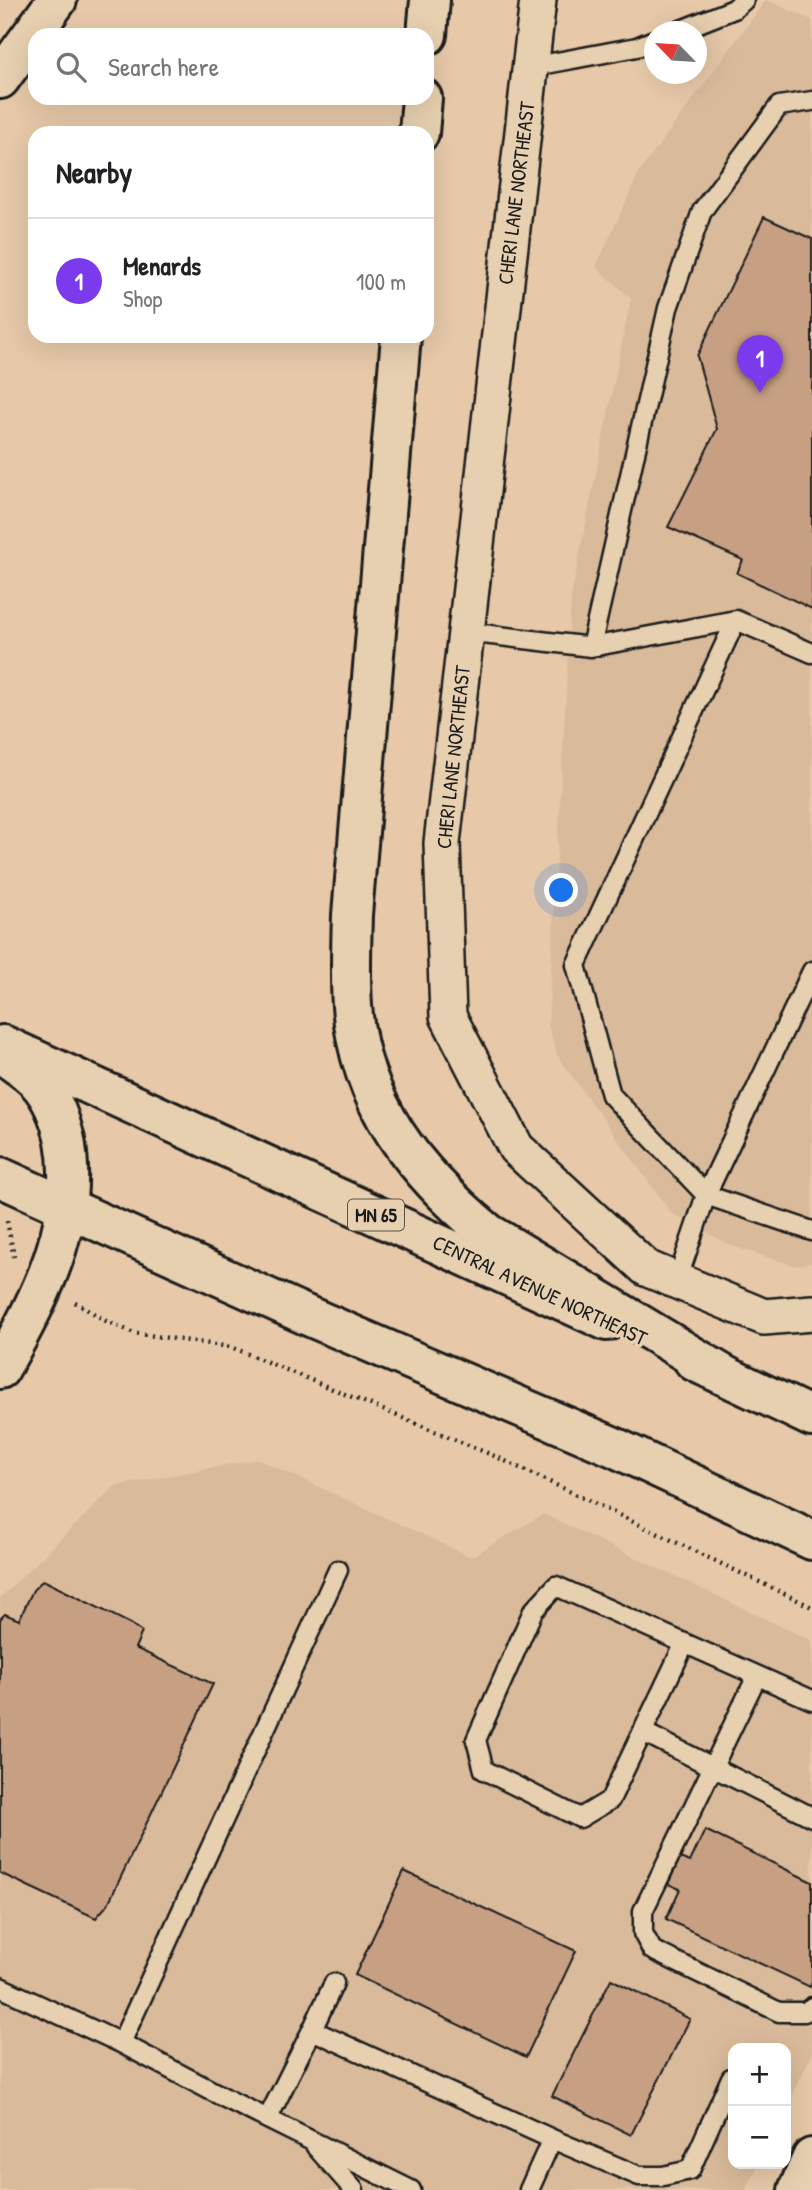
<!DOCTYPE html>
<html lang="en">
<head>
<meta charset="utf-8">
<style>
	:root { --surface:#fff; --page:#f6f6f6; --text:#202124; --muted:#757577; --line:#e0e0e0; --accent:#7c3aed }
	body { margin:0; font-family:"Patrick Hand",sans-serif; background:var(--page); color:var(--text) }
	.controls { position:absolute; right:21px; bottom:21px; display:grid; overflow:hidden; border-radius:14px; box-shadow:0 7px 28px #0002 }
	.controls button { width:63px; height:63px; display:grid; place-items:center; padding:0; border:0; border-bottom:2px solid var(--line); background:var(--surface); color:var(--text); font:35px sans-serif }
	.compass { position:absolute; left:644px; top:21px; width:63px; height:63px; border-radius:50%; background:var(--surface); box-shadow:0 7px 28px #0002; rotate:295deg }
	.you { position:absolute; left:562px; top:891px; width:24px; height:24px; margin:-18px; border:5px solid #fff; border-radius:50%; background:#1a73e8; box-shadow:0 0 0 10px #1a73e833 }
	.badge { display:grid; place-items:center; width:46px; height:46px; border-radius:50%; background:var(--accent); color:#fff; font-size:23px; font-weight:700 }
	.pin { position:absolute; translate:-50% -58px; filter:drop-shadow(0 2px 4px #0008) }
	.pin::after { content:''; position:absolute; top:37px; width:24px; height:21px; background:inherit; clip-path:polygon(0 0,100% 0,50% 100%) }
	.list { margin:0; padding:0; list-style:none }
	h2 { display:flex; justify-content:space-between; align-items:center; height:91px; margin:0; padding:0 28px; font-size:30px }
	h2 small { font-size:23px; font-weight:400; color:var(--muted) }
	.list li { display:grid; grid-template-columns:46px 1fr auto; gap:21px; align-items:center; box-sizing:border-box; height:126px; padding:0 28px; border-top:2px solid var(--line) }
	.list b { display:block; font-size:26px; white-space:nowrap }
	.list p { margin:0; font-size:23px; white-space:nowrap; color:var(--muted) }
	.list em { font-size:23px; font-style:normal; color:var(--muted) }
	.icon { flex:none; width:38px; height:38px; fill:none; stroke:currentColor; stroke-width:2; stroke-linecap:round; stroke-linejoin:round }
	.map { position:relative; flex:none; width:812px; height:2190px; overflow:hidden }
	.search { position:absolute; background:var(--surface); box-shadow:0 7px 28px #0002; left:28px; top:28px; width:406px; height:77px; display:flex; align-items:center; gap:18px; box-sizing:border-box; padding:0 24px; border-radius:21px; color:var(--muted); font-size:26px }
	.panel { position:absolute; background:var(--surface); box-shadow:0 7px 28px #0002; left:28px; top:126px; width:406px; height:217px; border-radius:21px }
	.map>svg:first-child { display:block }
</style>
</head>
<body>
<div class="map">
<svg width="812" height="2190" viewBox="0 0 812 2190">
	<rect width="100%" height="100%" fill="#e7c9a9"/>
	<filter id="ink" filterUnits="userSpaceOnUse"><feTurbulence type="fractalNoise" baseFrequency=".0143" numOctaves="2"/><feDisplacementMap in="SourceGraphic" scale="14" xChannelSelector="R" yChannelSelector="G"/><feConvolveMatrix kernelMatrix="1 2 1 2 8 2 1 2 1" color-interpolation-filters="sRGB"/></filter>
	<g filter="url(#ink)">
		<!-- built -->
		<path fill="#d9ba9b" d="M766,0L812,20V1262L796,1266L732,1246L671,1213L558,1057L548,1025L571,597L631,298L596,267L640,171Z
			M258,1459L471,1557L543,1514L812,1641V2054L786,2108V2048H733V2164H759L746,2190H0V1598L115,1486Z"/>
		<!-- building -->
		<path fill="#c7a084" stroke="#1c1c1c" stroke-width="2" d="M764,217L812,239V609L737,573L743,560L668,527L717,429L697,356Z
			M43,1580L131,1624L142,1632L135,1648L213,1684L108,1904L96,1918L0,1873V1619L5,1614L19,1620L33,1590Z
			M705,1830L812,1882V1982L810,1987L666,1919L680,1889L668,1884L680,1858L690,1862Z
			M404,1871L576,1951L526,2057L355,1975Z
			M611,1979L690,2019L631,2135L552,2096Z"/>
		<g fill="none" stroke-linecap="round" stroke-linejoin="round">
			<defs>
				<path id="lane" d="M676,32L734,9L744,0
					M530,67L637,47L654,40
					M736,620L576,965L611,1095L706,1195L812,1231
					M466,632L591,647L736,620L812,653
					M591,647L668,308L702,211L779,106L812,101
					M677,1281L706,1195L812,971
					M685,1643L610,1800L580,1818L484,1770L476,1740L533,1611L556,1586L812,1700
					M757,1676L643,1911V1933L652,1950L779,2012H805L812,2007
					M643,1732L812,1817
					M0,1987L121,2043L229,2100L411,2190
					M312,2030L334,1983
					M121,2043L338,1570
					M268,2118L312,2030L552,2139
					M316,2147L354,2190
					M529,2190L552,2139L639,2176H663L690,2170L731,2078"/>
				<path id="street" d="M538,0L442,843L448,1016L516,1148L646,1268L764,1317L812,1313"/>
				<path id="secondary" d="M798,2190L812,2158"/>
				<path id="primary" d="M3,1045L607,1321
					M66,1207L306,1315L614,1447L812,1540
					M694,1361L812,1417"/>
				<path id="highway" d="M427,35L430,0
					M0,79L57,0
					M419,133L422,98
					M401,336L352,915C351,946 350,976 352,1006C360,1105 415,1172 488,1233L724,1375
					M0,1052C12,1062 28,1071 38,1082C53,1098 60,1119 65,1140C80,1222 40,1300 0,1369
					M0,1177L66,1207"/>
			</defs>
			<!-- lane casing -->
			<use href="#lane" stroke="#1c1c1c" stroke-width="23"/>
			<!-- street casing -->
			<use href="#street" stroke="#1c1c1c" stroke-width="40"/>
			<!-- secondary casing -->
			<use href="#secondary" stroke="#1c1c1c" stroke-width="44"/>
			<!-- primary casing -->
			<use href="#primary" stroke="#1c1c1c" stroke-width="44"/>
			<!-- highway casing -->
			<use href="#highway" stroke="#1c1c1c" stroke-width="44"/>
			<!-- path -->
			<path stroke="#1c1c1c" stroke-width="4.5" stroke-dasharray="2 5" stroke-linecap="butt" d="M7,1221L14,1257
				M75,1302L106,1321L134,1333L231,1347L497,1457L812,1607"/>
			<!-- lane -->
			<use href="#lane" stroke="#e7d0b0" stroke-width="18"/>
			<!-- street -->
			<use href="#street" stroke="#e7d0b0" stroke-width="35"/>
			<!-- secondary -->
			<use href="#secondary" stroke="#e7d0b0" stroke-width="38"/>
			<!-- primary -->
			<use href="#primary" stroke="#e7d0b0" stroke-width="38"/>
			<!-- highway -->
			<use href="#highway" stroke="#e7d0b0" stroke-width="38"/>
		</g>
	</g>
	<g text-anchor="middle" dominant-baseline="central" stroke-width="7" stroke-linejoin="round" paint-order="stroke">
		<!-- shield labels -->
		<rect fill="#e7d0b0" stroke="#595248" stroke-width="2" x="348" y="1199.5" width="56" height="31" rx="5"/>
		<g font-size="19" font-weight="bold" fill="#1c1c1c">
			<text x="376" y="1215">MN 65</text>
		</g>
		<!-- street labels -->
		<g font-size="21" fill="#1c1c1c" stroke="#e7d0b0">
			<text transform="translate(516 193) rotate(-83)">CHERI LANE NORTHEAST</text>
			<text transform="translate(453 757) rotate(-84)">CHERI LANE NORTHEAST</text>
			<text transform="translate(540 1290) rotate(25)">CENTRAL AVENUE NORTHEAST</text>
		</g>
	</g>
</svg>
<div class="controls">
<button>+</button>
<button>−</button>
</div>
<svg class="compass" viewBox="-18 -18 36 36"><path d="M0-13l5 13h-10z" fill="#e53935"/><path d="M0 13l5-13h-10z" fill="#757577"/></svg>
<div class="you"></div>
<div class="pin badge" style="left:760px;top:393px">1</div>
<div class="search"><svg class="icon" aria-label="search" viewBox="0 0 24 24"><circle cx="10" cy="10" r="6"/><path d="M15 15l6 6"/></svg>Search here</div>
<section class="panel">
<h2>Nearby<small></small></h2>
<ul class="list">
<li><span class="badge">1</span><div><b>Menards</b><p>Shop</p></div><em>100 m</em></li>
</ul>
</section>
</div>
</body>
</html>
